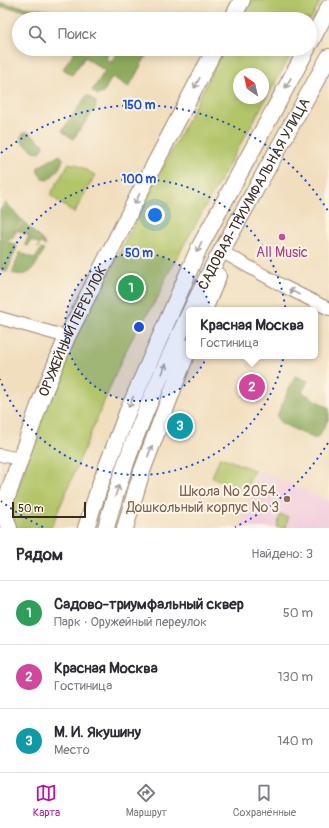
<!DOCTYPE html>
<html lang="ru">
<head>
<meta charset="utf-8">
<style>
	:root { --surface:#fff; --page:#f7f7f7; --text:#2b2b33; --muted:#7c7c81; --line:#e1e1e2; --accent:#b5179e }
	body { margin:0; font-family:Pangolin,sans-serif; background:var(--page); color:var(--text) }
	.compass { position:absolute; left:233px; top:68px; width:36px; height:36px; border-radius:50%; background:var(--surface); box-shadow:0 2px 10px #0003; rotate:326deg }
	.scale { position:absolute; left:12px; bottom:10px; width:74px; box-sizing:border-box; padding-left:4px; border:2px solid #3b2a1e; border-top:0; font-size:11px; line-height:14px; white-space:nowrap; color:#3b2a1e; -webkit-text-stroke:3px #fcf5e5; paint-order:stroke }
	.you { position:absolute; left:155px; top:215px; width:14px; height:14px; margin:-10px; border:3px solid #fff; border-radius:50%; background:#1a73e8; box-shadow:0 0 0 6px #1a73e833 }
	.badge { display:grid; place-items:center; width:26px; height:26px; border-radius:50%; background:var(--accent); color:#fff; font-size:13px; font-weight:700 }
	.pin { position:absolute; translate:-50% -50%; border:2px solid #fff; box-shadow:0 1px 4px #0006 }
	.popup { position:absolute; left:186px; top:307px; width:132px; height:52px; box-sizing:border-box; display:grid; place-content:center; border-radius:6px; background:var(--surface); filter:drop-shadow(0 1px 3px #0005); font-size:13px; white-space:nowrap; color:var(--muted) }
	.popup b { font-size:15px; color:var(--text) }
	.popup::after { content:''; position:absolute; left:50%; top:100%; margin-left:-8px; border:8px solid transparent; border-top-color:var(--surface) }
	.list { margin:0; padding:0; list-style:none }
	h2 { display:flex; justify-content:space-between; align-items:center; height:52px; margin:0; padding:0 16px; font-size:17px }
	h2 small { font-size:13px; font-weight:400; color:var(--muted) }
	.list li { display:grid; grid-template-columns:26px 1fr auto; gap:12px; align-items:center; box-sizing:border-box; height:64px; padding:0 16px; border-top:1px solid var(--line) }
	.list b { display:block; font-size:15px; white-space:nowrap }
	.list p { margin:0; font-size:13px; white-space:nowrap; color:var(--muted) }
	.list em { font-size:13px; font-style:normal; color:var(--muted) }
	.icon { flex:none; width:22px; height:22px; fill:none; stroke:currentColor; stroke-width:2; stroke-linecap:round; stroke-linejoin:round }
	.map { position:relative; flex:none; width:329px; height:528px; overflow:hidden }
	.search { position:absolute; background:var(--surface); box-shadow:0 2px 10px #0003; left:12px; right:12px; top:12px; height:44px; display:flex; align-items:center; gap:10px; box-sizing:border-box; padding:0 14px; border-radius:22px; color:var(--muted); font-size:15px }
	.sheet { height:244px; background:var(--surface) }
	nav { display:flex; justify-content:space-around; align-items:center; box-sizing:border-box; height:56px; border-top:1px solid var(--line); background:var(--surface); font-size:11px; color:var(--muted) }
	nav a { display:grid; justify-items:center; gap:2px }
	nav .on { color:var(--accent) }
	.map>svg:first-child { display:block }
</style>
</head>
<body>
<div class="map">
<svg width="329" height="528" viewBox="0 0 329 528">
	<rect width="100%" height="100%" fill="#fcf5e5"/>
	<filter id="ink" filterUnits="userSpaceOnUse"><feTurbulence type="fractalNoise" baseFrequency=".025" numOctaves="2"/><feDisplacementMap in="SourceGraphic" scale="8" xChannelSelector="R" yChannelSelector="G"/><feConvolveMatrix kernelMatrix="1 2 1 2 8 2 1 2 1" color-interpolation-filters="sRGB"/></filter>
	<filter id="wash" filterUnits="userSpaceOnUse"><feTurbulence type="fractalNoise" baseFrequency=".012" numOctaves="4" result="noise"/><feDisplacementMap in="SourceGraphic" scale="16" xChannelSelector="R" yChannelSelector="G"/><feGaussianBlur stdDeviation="0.9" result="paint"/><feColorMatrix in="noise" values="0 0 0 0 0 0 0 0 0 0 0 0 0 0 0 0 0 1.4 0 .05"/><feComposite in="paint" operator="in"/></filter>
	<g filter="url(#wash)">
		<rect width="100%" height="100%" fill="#f1debe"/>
		<!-- built -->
		<path fill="#f3cfde" d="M259,469L329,501V528H240Z"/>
		<!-- green -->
		<path fill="#b2c569" stroke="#767844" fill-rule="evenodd" d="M250,0H321L310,21V19H240Z
			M224,49H294L205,207L165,279L158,297L134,335L124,354L51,528H15L11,510L45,407L72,345ZM239,74H263V98H239Z
			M69,163L77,165L95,175L74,213L50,195Z
			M220,457L254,470L245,491L212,477Z
			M280,515L288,517L286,528H277Z"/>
		<!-- forest -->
		<path fill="#8daa5d" stroke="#646a3e" d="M0,3L92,17V19H74L56,15L55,19H37V16L25,10L0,7Z
			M76,49H109L106,60L113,62L116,49H137L141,52L143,49H150L129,87L112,77L103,93L98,95L92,91L105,71L85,57L72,75L63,69Z
			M87,95L96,102L95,109L73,139L62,131Z
			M25,132L29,133L43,144L44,147L40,152H35L21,141V136Z
			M60,155L63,158C63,165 53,177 47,180L43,179L38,173V167Z
			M6,203L23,221L15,229L9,240L0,236V210Z
			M24,222L43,241L46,246L40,243L38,248L39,244L31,240L28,246L25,245L29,236L17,230L12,238L16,230Z
			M0,238L17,246L7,272L0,269Z
			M41,249L44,250C35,266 32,279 12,273L20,252L35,259Z
			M295,376L308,381L302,392L329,408V418L319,436L317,438H313L281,423L277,416Z"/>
	</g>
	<g filter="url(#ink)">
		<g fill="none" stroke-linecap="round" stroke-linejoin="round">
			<defs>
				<path id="minor" d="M226,254L283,286L329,309
					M0,318L67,337
					M0,455L20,459"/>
				<g id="major">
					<path d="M232,19L242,0"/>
					<path d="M310,43L329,7"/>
					<path id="s1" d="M191,310L212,268L329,57"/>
					<path d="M204,310L218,276"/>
					<path d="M6,501V519L9,528"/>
					<path id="s2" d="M0,513L7,497L42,397L67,337L138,196L215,49"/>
					<path d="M86,528L101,482L127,413L199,248L307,49"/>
					<path d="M106,528C125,454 157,383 189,314"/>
					<path d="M125,528L142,471L189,347"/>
				</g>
			</defs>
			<!-- minor casing -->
			<use href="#minor" stroke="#96846e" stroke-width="14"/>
			<!-- major casing -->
			<use href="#major" stroke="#96846e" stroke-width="18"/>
			<!-- minor -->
			<use href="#minor" stroke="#fff" stroke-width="12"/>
			<!-- major -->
			<use href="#major" stroke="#fff" stroke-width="16"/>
		</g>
		<!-- one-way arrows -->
		<defs><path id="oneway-shaft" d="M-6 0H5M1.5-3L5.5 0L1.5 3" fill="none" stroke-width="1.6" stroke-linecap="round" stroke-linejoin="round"/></defs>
		<g stroke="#a79f9a">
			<use href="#oneway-shaft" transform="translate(197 83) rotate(118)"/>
			<use href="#oneway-shaft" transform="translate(288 83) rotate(119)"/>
			<use href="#oneway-shaft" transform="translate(137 199) rotate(117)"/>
			<use href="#oneway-shaft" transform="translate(199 247) rotate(116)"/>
			<use href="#oneway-shaft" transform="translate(294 292) rotate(-152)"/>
			<use href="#oneway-shaft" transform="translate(164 369) rotate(-68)"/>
			<use href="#oneway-shaft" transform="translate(131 402) rotate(113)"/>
			<use href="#oneway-shaft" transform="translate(150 451) rotate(-69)"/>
			<use href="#oneway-shaft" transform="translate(117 491) rotate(-72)"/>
		</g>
	</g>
	<!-- distance rings -->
	<circle cx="139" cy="327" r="74" fill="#1d4ed8" fill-opacity=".12"/>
	<g fill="none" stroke="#1d4ed8" stroke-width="2" stroke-dasharray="2 4">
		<circle cx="139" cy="327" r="74"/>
		<path d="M0 275A148 148 0 1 1 0 379"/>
		<path d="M328 443A222 222 0 0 1 235 527M43 527A222 222 0 0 1 1 501M1 153A222 222 0 0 1 328 211"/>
	</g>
	<!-- markers -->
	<circle fill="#d1479c" stroke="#fcf5e5" stroke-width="1.5" cx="282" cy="237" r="4"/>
	<circle fill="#8d6e63" stroke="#fcf5e5" stroke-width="1.5" cx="287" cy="499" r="4"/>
	<g text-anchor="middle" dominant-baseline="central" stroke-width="4" stroke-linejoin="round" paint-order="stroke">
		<!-- street labels -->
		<g font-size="14" fill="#3b2a1e" stroke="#fcf5e5">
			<text stroke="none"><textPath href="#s1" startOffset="132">САДОВАЯ-ТРИУМФАЛЬНАЯ УЛИЦА</textPath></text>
			<text stroke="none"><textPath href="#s2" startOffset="196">ОРУЖЕЙНЫЙ ПЕРЕУЛОК</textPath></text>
		</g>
		<!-- hotel labels -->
		<g font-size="14" fill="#b23c85" stroke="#fcf5e5">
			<text x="282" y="252">All Music</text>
		</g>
		<!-- education labels -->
		<g font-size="14" fill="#785e54" stroke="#fcf5e5" text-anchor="end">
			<text x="279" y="491">Школа № 2054.<tspan x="279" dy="16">Дошкольный корпус № 3</tspan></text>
		</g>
	</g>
	<circle cx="139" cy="327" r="6" fill="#1d4ed8" stroke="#fcf5e5" stroke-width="2"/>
	<g font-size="12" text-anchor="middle" font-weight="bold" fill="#1d4ed8" stroke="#fcf5e5" stroke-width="4" stroke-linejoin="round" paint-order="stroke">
		<text x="139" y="109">150 m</text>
		<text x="139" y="183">100 m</text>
		<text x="139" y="257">50 m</text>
	</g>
</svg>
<svg class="compass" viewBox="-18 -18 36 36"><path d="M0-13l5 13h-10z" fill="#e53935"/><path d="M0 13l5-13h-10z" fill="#7c7c81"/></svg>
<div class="scale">50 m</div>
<div class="you"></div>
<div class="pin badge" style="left:131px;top:288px;background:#2e9e5b">1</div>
<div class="pin badge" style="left:252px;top:387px;background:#d1479c">2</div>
<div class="popup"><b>Красная Москва</b>Гостиница</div>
<div class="pin badge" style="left:180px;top:426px;background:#0f9aa8">3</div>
<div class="search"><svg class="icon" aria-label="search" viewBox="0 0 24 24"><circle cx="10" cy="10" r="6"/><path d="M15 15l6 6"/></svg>Поиск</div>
</div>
<section class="sheet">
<h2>Рядом<small>Найдено: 3</small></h2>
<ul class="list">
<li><span class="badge" style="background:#2e9e5b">1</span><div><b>Садово-триумфальный сквер</b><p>Парк · Оружейный переулок</p></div><em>50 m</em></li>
<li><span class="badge" style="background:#d1479c">2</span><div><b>Красная Москва</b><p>Гостиница</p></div><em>130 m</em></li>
<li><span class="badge" style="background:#0f9aa8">3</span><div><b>М. И. Якушину</b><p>Место</p></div><em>140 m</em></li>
</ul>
</section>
<nav>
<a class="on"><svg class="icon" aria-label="map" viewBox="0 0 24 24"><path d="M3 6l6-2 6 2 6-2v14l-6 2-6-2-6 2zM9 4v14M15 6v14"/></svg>Карта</a>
<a><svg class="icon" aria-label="directions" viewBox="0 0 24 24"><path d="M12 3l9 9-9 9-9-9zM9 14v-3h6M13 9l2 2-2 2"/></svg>Маршрут</a>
<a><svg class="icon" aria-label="saved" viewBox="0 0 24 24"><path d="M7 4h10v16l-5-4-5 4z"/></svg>Сохранённые</a>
</nav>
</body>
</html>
